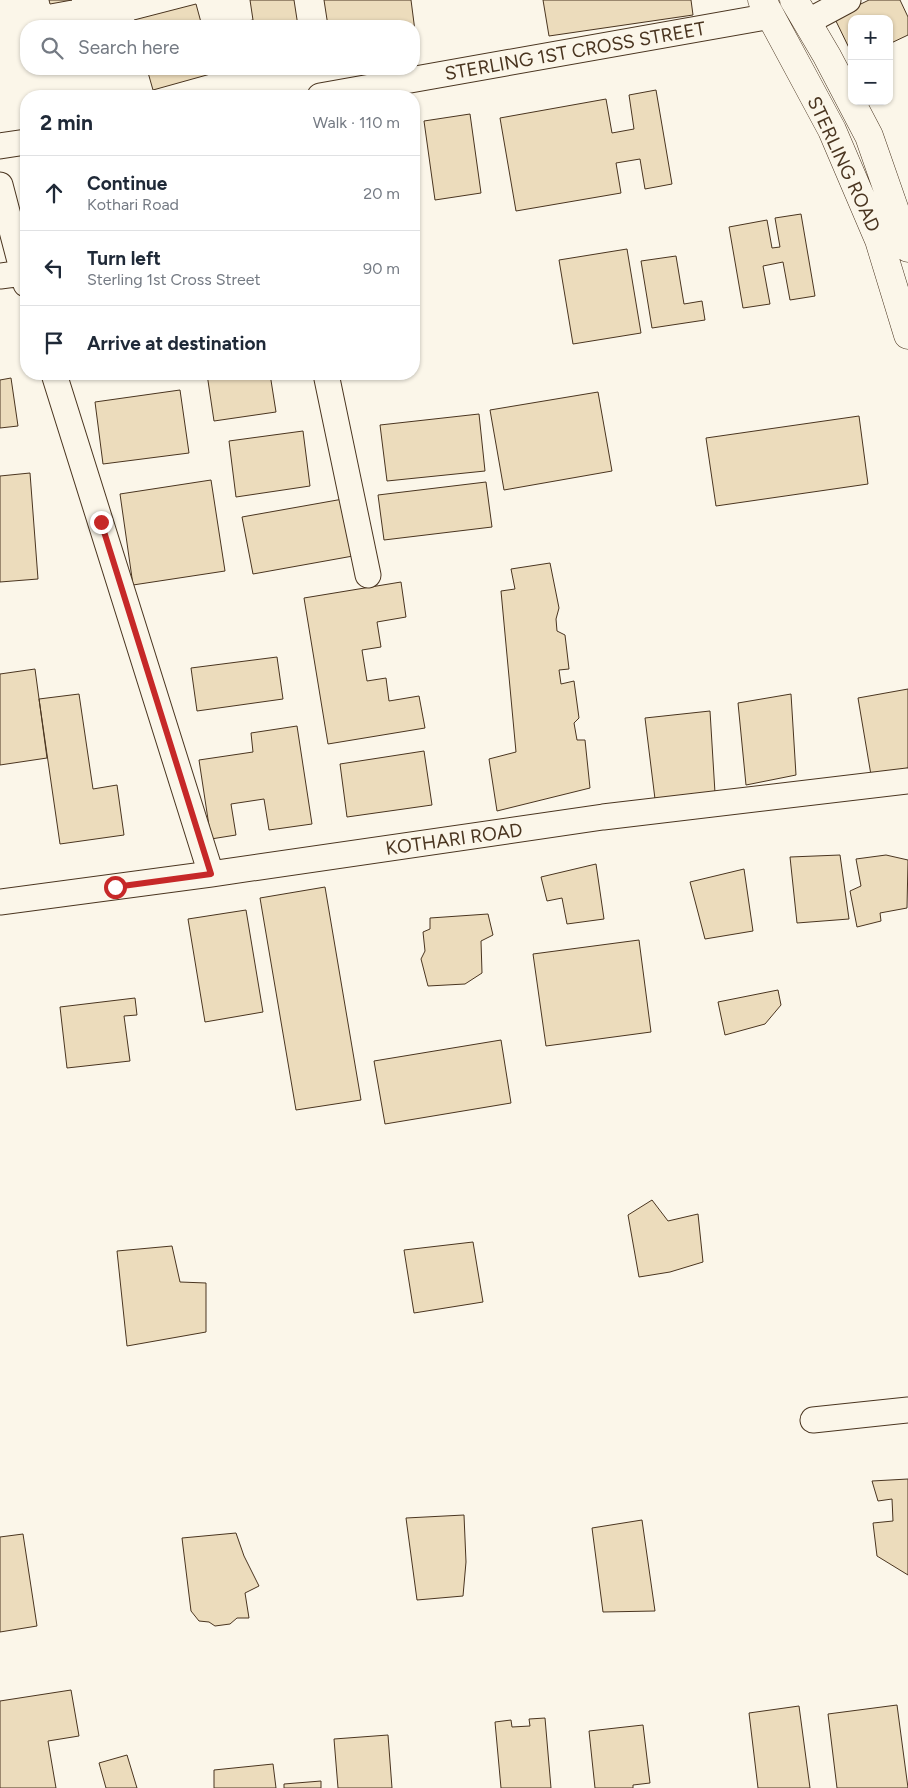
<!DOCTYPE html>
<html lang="en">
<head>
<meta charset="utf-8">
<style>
	:root { --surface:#fff; --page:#f2f2f3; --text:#1f2937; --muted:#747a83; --line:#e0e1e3 }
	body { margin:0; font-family:Figtree,sans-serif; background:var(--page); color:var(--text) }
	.controls { position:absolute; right:15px; top:15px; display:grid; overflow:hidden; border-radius:10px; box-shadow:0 1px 4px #0004 }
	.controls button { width:45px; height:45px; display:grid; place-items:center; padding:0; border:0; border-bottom:1px solid var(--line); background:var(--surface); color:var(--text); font:25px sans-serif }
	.stop { position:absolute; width:15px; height:15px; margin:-11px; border:4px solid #c62828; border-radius:50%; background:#fff }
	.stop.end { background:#c62828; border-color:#fff; box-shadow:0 1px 5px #0008 }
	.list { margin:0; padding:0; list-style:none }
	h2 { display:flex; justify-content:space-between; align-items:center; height:65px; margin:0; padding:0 20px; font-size:21px }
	h2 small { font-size:16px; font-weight:400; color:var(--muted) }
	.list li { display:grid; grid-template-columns:32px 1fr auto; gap:15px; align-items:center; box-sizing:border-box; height:75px; padding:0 20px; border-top:1px solid var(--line) }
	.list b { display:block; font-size:19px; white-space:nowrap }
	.list p { margin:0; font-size:16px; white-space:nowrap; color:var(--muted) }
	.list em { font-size:16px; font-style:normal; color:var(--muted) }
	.icon { flex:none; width:28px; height:28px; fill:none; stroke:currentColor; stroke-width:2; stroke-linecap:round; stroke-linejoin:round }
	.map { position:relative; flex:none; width:908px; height:1788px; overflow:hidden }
	.search { position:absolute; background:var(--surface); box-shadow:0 1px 4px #0004; left:20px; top:20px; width:400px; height:55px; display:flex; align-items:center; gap:12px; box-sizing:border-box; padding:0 18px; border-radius:20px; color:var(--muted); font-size:19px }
	.panel { position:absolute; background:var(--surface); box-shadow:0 1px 4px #0004; left:20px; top:90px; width:400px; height:290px; border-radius:20px }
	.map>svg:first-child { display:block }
</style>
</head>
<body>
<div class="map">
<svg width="908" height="1788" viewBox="0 0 908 1788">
	<rect width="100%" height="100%" fill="#fbf6e9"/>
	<!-- building -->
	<path fill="#ecdcbc" stroke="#4a3520" d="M49,0H72L50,4Z
		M250,0H294L298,26H220L253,20Z
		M324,0H411L415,31L414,32V26H328Z
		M543,0H691L693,15L549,36Z
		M869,0H900L908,17V35L889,44V19H852V54L834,17Z
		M196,4L202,26H136L134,20Z
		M147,69H213L214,73L153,90Z
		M656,90L672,184L645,189L640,159L616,163L621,193L516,211L500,118L606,99L612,133L634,129L629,95Z
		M470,114L481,193L435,200L424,121Z
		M801,214L815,296L790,300L783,262L763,266L770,304L743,308L729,227L767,220L772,248L780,247L775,218Z
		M627,249L641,333L573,344L559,260Z
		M676,256L684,304L702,301L705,320L652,328L641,261Z
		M207,374H270L276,412L214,421Z
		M11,378L18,426L0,428V380Z
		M180,390L189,453L103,464L95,402Z
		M598,392L612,471L504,490L490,410Z
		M479,414L485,471L387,481L380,425Z
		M859,416L868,484L716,506L706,438Z
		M303,431L310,486L236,497L229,441Z
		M30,473L38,579L0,582V476Z
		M211,480L225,571L133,585L120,494Z
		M486,482L492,527L384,540L378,495Z
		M343,499L353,556L253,574L242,517Z
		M550,563L559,608L556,619L557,631L565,635L569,669L559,670L561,684L574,681L579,718L574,723L577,740H585L590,788L497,811L489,759L516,752L501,591L515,589L511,569Z
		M401,582L406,617L377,622L381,647L362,650L367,681L386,678L389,701L419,696L425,728L328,744L304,598Z
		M277,657L283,699L197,711L191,668Z
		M35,669L47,758L0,765V674Z
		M908,689V768L871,775L858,698Z
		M79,694L93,789L117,785L124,835L60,844L39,699Z
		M791,694L796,775L746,785L738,703Z
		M710,711L715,793L655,799L645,718Z
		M297,726L312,824L269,830L264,799L231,804L236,835L211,839L199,760L253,752L251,733Z
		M424,751L432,805L347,817L340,764Z
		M840,855L849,919L797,923L790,857Z
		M886,855L908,860L907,908L880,913L881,921L857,927L850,891L861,886L856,859Z
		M596,864L604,919L567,924L562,898L547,901L541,877Z
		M744,869L753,931L705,939L690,882Z
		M325,887L361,1100L296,1110L260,898Z
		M246,910L263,1012L205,1022L188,919Z
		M488,914L493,935L481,941L482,973L465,984L428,986L421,959L425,951L423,932L430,929V918Z
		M639,940L651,1032L546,1046L533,954Z
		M778,990L781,1005L765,1024L725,1035L718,1002Z
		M135,998L137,1015L124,1016L130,1061L67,1068L60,1007Z
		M501,1040L511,1103L385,1124L374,1061Z
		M652,1200L668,1221L698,1214L703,1262L670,1272L639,1277L628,1215Z
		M473,1242L483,1302L414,1313L404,1250Z
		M172,1246L180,1282L206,1283V1332L127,1346L117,1251Z
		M908,1479V1575L877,1556L873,1523L893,1521L892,1499L878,1501L872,1481Z
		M464,1515L466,1562L463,1596L417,1600L406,1518Z
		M642,1520L655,1611L603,1612L592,1528Z
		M236,1533L244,1556L259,1586L245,1593L249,1618H237L230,1624L215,1626L209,1622L199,1621L191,1611L182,1538Z
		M23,1534L37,1626L0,1632V1537Z
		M71,1690L79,1736L48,1741L56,1788H0V1701Z
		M897,1705L908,1788H837L828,1714Z
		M799,1706L810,1788H758L749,1713Z
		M545,1718L551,1788H501L495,1722L511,1720L512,1727L530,1726L529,1719Z
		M643,1725L650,1783L633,1785V1788H595L589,1731Z
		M388,1735L392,1788H338L334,1739Z
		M127,1755L137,1788H106L99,1763Z
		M273,1764L276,1788H214V1770Z
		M321,1781V1788H284V1784Z"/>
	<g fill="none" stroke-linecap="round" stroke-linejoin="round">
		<defs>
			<path id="minor" d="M807,22L848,0
				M320,96L771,16
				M0,146L26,142
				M0,185L26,284
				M0,276L23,273
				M54,374L211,874
				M326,374L368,575
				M0,902L211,874L603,817L908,781
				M813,1420L908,1410"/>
			<path id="secondary" d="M762,0L832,130L879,240L908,335
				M794,0L827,56L869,136L908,248"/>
		</defs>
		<!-- minor casing -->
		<use href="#minor" stroke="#4a3520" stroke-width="27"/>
		<!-- secondary casing -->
		<use href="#secondary" stroke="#4a3520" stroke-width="29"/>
		<!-- minor -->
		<use href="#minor" stroke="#fbf6e9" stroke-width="25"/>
		<!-- secondary -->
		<use href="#secondary" stroke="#fbf6e9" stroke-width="28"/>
	</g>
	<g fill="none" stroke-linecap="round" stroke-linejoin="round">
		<!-- route -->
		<path stroke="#c62828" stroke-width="6" d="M101,522L211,874L115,887"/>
	</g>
	<g text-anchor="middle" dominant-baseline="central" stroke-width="4" stroke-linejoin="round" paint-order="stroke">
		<!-- street labels -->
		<g font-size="19" fill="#4a3520" stroke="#fbf6e9">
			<text transform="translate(575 51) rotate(-10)">STERLING 1ST CROSS STREET</text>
			<text transform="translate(844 164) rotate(65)">STERLING ROAD</text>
			<text transform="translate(454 839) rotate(-8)">KOTHARI ROAD</text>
		</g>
	</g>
</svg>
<div class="controls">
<button>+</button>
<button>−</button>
</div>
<div class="stop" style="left:115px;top:887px"></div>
<div class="stop end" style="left:101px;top:522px"></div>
<div class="search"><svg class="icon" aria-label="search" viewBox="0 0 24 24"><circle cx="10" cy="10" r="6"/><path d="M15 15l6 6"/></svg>Search here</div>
<section class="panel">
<h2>2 min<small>Walk · 110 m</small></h2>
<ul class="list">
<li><svg class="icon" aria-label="ahead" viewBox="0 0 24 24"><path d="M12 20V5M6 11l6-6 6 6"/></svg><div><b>Continue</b><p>Kothari Road</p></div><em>20 m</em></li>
<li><svg class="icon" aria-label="left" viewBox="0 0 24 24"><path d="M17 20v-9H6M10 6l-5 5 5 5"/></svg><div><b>Turn left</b><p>Sterling 1st Cross Street</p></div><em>90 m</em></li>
<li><svg class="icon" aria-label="arrive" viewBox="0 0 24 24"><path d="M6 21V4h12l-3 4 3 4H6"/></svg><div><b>Arrive at destination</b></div></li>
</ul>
</section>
</div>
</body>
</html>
